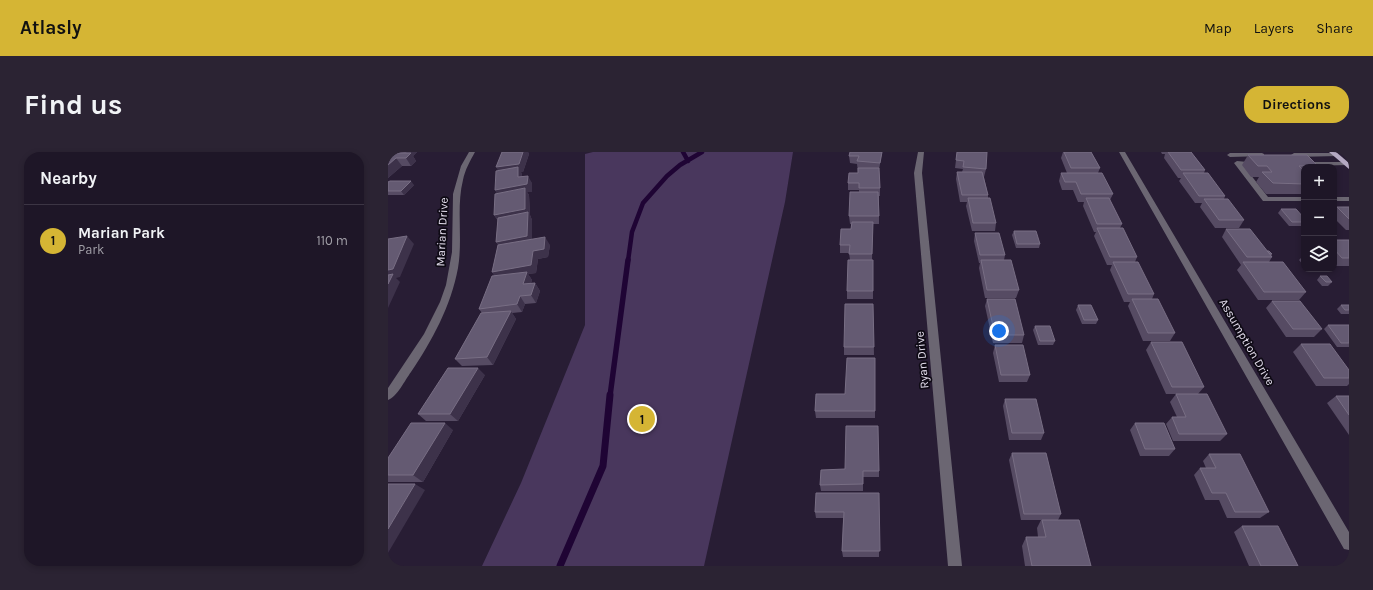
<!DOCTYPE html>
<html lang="en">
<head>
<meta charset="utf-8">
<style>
	:root { --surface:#1e1627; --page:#2b2333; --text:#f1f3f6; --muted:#a19fa7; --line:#3c3544; --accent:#d5b534 }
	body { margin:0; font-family:Karla,sans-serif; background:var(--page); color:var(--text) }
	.controls { position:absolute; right:12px; top:12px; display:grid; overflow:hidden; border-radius:8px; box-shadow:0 2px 6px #0003 }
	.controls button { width:36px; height:36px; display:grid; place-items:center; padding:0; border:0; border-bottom:1px solid var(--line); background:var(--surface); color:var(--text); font:20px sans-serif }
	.you { position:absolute; left:611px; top:179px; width:14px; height:14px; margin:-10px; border:3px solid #fff; border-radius:50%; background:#1a73e8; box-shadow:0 0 0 6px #1a73e833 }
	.badge { display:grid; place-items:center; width:26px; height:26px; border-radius:50%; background:var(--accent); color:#111; font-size:13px; font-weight:700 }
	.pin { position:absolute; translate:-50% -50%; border:2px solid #fff; box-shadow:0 1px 4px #0006 }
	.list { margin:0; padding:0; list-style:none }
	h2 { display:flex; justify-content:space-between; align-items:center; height:52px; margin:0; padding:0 16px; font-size:17px }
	h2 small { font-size:13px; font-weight:400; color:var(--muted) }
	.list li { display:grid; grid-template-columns:26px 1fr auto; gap:12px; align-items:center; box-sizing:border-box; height:72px; padding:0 16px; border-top:1px solid var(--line) }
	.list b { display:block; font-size:15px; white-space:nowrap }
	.list p { margin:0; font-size:13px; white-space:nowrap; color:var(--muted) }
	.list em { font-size:13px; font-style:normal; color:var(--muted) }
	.icon { flex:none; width:22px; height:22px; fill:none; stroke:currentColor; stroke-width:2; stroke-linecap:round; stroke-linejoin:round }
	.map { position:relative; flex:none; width:961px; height:414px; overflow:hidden; border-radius:16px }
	header { display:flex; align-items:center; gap:24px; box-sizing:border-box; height:56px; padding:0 20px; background:var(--accent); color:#111 }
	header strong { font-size:19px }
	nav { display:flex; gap:22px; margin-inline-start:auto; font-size:14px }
	.intro { display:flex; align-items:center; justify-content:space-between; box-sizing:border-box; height:96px; padding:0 24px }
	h1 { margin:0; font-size:28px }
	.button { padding:10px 18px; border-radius:16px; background:var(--accent); color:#111; font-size:14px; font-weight:700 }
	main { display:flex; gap:24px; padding:0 24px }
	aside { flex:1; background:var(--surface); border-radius:16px; box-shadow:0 2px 6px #0003 }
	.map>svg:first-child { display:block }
</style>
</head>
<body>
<header>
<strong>Atlasly</strong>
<nav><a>Map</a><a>Layers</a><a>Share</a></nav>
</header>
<div class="intro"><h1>Find us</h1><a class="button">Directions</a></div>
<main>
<aside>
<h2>Nearby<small></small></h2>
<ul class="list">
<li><span class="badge">1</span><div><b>Marian Park</b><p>Park</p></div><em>110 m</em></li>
</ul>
</aside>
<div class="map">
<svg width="961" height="414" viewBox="0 0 961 414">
	<rect width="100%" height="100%" fill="#281d34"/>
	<!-- green -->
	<path fill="#49375d" d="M205,0H405L397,50L316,414H94L133,331L197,173V2Z"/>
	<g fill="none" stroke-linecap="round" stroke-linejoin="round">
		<!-- stream-far2 -->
		<path stroke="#1f0434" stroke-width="4.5" d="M295,0L300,9
			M240,109L244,80L255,51L279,24L292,13L314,0"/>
		<!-- stream-far1 -->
		<path stroke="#1f0434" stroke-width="5.5" d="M222,244L240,108"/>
		<!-- stream -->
		<path stroke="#1f0434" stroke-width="7" d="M172,414L215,314L222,243"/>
		<!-- minor -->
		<path fill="#6b6672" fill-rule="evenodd" d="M81,0H87C82,9 77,18 75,28C68,56 75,87 70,116C63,154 44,189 23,220C17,228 9,245 0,248V236L36,182L52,150L58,133L64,100L65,42L73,14Z
			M530,0H536L534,21L574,414H560L526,21Z
			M731,0H737L961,380V398L956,397Z
			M874,1L876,2V4L842,5L839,3L842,1Z
			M948,1L950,2V4L906,5L903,3L906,1Z
			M849,9L870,11V13H855L880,45H916V49H875L846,11Z
			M958,10L960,11V13L916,14L913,12L916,10Z
			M946,45H961V49H946Z"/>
		<!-- major -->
		<path fill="#b4a9c2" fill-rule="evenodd" d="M941,0H948L961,11V17Z"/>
	</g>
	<!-- wall -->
	<path fill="#564b63" d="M0,0H29L25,4L28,9L23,14H14L0,26Z
		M114,0H140L141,2L135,20H133L134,23V25L144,31V40H139L141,43L142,63L144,68V87L162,93L160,105L150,107L148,121L140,122L144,128L143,131H147L152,139L148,151L137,152L134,160L124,161L128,167L105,213L74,214L67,207L94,161L91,157L107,124L104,120L110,93L108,90L110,69L106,63L109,41L107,38Z
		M462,0H494L491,18L492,36V44H491V72H485L484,108H485V147H459V139L462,108L461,101H452V93L463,77V72H462L461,64L471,40V38H460V31L470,21L469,12L462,11L461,4Z
		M569,0L598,17L596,25L600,43V46L608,71L607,79H584L578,54L579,50H572L568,27L569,20H574L575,17L567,16Z
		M675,0H703L712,16L710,21L725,42L722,48L734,72L732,76L749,105L747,110L766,142L764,147L787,181L782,189H755L740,154L742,150H736L722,118L724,113H719L706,84L708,80H706L695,54L696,50H690L685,38H674L671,29L673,21H679L673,6Z
		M773,0H803L817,18L816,21L837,44L836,47L856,68L851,76H827L812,55L814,51H807L791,29L793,26H790L776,6L777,2H774Z
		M860,3L930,14V15H916V42H878L868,30L871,25H863L854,13Z
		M0,30L26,33L16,43H0Z
		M949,55H961V78H958L946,66V59Z
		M893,57L916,66V74H901L890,61Z
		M838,77L879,99L884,102L883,103L884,105L881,110L918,140L911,148H870L849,118L853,113L834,85Z
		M626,79L652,92L651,96H628L624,83Z
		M587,81L617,103L616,108L631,138L628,146H597L591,116L592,111H591L586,89Z
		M946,88H961V114H947L946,113Z
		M915,104H916V114L911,108Z
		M932,124L944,130L940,134H934L929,128Z
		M599,147L636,183L634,191H605L597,154Z
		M884,149L934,177L926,185H898L878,156Z
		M485,152L486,203H456V195Z
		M690,153L710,168L708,172H694L688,158Z
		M953,153H961V162H953L949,157Z
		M940,173H961V195H949L936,177Z
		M647,174L667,189L665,193H650L645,178Z
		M763,190L816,235L810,242H778L758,198Z
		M913,192L961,218V232L959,234H928L905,200Z
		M607,193L642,223L639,230H611L605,201Z
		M487,206V266H428L427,259L457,242Z
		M97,223L70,269H38L30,262Z
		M788,242L839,282L832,289H785L778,272L784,265H789L782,250Z
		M948,244H961V283L939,251Z
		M617,247L656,281L653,288H621L615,254Z
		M747,271L787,297L781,304H752L742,278Z
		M65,278L35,330H0V306Z
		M624,301L673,362L670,368L703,414H637L634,394L638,385H650L649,376L653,368H633L621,308Z
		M821,302L881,360L872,366H839L831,348H817L806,323L812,316H818L815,309Z
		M433,318L491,319V325H475V339H433L432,333Z
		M491,341V405H455L454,399L455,366H428L427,360Z
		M854,374L910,414H861L846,380Z"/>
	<!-- shaded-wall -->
	<path fill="#3d324a" d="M18,0H29L25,4L28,9L23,14L18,6L20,3Z
		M135,0H140L141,2L135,20H133L134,23V33L140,24L144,31V40H139L141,43L142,63L144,68V92L114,98L108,90L112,71L106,63L111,46L107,38L112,22L108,15Z
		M8,6L14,14L0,26V13Z
		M23,29L26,33L16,43L13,39Z
		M19,84L26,92L12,125L8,126L12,130L0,156V118Z
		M157,85L162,93L160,105L150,107L148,121L140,122L144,128L140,140L109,128L104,120L145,99Z
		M147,131L152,139L148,151L143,143Z
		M132,144L137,152L134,160L129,152Z
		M123,159L128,167L105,213L99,205Z
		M90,216L97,223L70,269L62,262Z
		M57,271L65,278L35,330L25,323Z
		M27,332L37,338L0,401V377Z"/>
	<!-- building -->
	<path fill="#645a72" stroke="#786e84" d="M114,0H135L131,12L108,15Z
		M462,0H494L492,11L469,9L471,4H461Z
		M569,0H599L598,17L575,15L576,9L568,8Z
		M676,0H703L712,16H683Z
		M780,0H803L817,18H793Z
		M0,1H23L18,6H8L0,13Z
		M860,3H919L930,14H911L916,19V32L885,31L874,20H884L879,14H870Z
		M130,15V25L140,24L139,32L107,38L108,19Z
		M470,16H491L492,36H471V31H460L461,21H470Z
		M569,20H594L600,43H574Z
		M673,21H714L725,42H693L688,30H677Z
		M795,21H820L837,44H811Z
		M2,29H23L13,39H0V30Z
		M137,36V57L106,63L107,42Z
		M462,40H490L491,64H461Z
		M580,46H602L608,71H585Z
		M698,46H721L734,72H709Z
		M816,47H840L856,68H831Z
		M949,55H961V67Z
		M893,57H908L916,66V70H904Z
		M140,60L139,84L108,90L110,66Z
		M464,70H485L484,102H461L462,93H452L453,77H463Z
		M709,76H735L749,105H722Z
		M838,77H862L884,105H859Z
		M626,79H648L652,92H629Z
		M587,81H611L617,103H592Z
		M19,84L5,117L0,118V87Z
		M157,85L156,97L145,99L143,113L104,120L110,93Z
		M946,88H961V106H954L946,97Z
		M879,99H881L884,102H882Z
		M460,108H485V139H459Z
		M593,108H623L631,138H599Z
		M725,110H750L766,142H740Z
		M855,110H895L918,140H876Z
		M139,120L135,132L147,131L143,143L132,144L129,152L91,157L104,124Z
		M5,122L0,132V123Z
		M932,124H939L944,130H938Z
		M599,147H627L636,183H607Z
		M744,147H770L787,181H760Z
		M884,149H912L934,177H905Z
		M457,152H485L486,195H456Z
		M690,153H703L710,168H696Z
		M953,153H961V158H957Z
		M123,159L99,205L67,207L93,161Z
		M940,173H961V191H953Z
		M647,174H662L667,189H652Z
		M763,190H794L816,235H784Z
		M913,192H942L961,218V226H936Z
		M607,193H635L642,223H613Z
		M459,206H487V259H427L428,242H457Z
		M60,216H90L62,262H30Z
		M788,242H819L839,282H791L784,265H798Z
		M948,244H961V263Z
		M617,247H648L656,281H624Z
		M23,271H57L25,323H0V306Z
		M747,271H776L787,297H757Z
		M458,274H490L491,319H475V332L432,333L433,318L457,317Z
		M624,301H658L673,362H636Z
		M821,302H852L881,360H847L838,341H824L812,316H828Z
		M0,332H27L0,377Z
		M428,341H491L492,399H454L456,360H427Z
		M654,368H691L703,414H644L638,385H658Z
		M854,374H890L910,414H873Z"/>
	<g text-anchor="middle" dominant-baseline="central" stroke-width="3.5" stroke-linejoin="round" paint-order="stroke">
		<!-- street labels -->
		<g font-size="12" fill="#e1dbea" stroke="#0e0a14">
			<text transform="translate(54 80) rotate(-87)">Marian Drive</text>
			<text transform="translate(859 190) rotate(60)">Assumption Drive</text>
			<text transform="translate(534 208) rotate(-95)">Ryan Drive</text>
		</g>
	</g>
</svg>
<div class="controls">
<button>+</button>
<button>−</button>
<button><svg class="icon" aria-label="layers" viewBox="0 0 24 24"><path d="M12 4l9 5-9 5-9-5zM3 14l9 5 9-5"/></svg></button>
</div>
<div class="you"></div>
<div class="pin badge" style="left:254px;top:267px">1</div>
</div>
</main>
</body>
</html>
